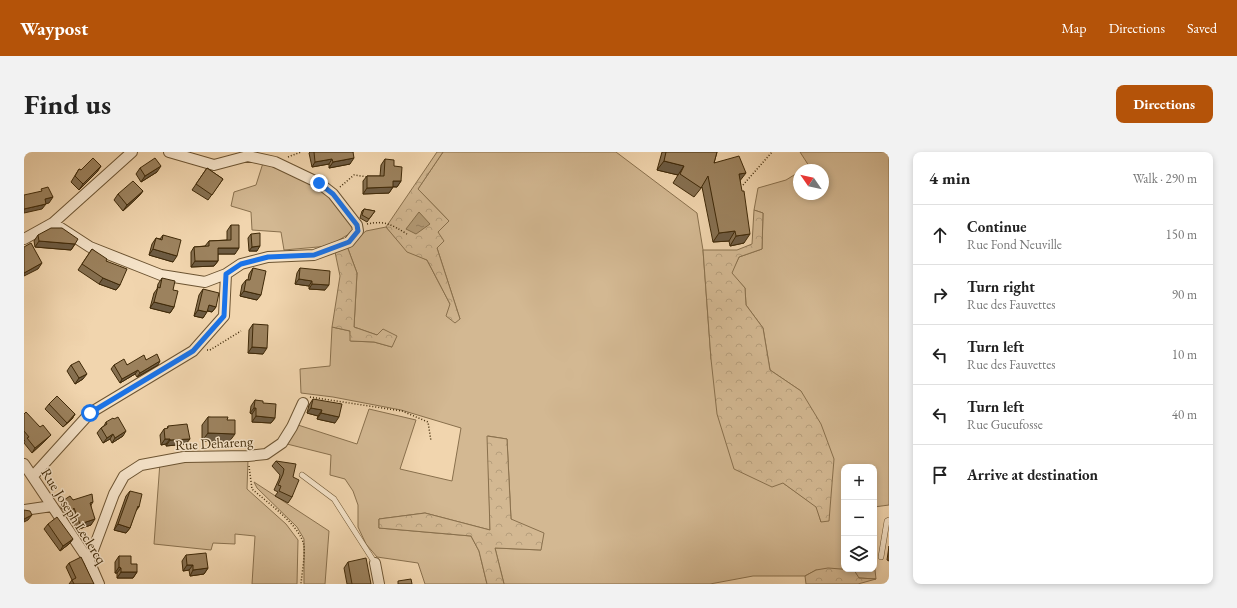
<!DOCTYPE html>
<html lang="en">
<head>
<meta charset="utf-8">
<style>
	:root { --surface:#fff; --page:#f2f2f2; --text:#222; --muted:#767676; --line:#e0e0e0; --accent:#b45309 }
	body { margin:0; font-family:"EB Garamond",serif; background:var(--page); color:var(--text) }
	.controls { position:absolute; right:12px; bottom:12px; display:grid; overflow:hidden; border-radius:8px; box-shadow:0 2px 6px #0003 }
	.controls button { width:36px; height:36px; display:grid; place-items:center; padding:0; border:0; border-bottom:1px solid var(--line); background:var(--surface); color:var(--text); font:20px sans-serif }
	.compass { position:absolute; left:769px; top:12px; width:36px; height:36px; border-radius:50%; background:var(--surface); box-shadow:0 2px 6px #0003; rotate:304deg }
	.stop { position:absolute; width:12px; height:12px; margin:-9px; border:3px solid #1a73e8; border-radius:50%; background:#fff }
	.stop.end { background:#1a73e8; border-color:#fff; box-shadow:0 1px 4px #0008 }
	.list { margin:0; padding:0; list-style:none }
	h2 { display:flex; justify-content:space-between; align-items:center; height:52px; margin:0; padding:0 16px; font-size:17px }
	h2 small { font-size:13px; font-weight:400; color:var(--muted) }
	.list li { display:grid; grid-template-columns:26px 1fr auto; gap:12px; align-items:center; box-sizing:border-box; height:60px; padding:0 16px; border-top:1px solid var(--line) }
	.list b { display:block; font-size:15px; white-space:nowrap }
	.list p { margin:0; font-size:13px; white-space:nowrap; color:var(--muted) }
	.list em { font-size:13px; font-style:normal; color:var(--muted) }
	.icon { flex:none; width:22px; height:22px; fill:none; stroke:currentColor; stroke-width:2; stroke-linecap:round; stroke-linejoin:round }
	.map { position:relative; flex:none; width:865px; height:432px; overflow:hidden; border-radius:8px }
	header { display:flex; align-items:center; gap:24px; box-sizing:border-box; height:56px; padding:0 20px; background:var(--accent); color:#fff }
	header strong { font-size:19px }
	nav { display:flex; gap:22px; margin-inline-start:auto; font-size:14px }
	.intro { display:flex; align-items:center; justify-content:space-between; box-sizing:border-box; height:96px; padding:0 24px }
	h1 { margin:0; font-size:28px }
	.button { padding:10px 18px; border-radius:8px; background:var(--accent); color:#fff; font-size:14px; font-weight:700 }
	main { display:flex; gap:24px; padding:0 24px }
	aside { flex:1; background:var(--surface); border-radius:8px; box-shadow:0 2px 6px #0003 }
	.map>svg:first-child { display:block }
</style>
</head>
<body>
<header>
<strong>Waypost</strong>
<nav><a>Map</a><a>Directions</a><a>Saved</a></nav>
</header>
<div class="intro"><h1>Find us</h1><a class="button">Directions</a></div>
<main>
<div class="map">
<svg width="865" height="432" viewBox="0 0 865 432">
	<defs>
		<pattern id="forest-crowns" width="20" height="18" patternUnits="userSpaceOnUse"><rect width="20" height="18" fill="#d3b892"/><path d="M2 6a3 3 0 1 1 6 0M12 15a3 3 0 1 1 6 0" fill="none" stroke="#b69e7c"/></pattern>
		<pattern id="water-ripples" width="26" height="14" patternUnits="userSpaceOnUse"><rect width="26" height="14" fill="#b49b76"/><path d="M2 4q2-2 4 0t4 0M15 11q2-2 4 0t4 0" fill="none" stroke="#947e5f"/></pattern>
	</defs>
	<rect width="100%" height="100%" fill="#f1d5ae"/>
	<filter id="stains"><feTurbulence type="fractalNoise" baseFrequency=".005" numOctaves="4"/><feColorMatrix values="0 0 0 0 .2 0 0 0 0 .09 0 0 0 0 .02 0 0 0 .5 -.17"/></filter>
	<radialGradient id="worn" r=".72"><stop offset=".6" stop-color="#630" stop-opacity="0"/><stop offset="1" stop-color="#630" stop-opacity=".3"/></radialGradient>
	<!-- green -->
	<path fill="#d3b892" stroke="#89704d" d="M419,0H592L673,61L679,98L687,207L759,331L793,355L797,370L777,239L746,218L739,176L722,153L721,136L707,121L715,105L738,97L739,61L730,58L734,36L762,28L775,20V42H799V18H778L785,14L776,0H865V353L850,355V315H820V417H850V409L852,427L835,426L792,418L781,424H729L686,432H480L471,396L517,398L487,367L483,287L464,284L466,378L401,361L355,367V376L447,384L455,399L463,432H401L394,411L353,405L342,392L334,375V353L329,339L321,327L306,323L307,303L263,292L274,273L333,292L345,257L392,268L376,317L428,329L437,276L377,258L309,245L277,241L276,217L306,214L308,175L326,179L327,189L350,190L368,195L353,183L330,175L333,121L323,94L342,79L362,75L383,99L403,108L426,152L436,167L413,96L414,80L425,69L394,37Z
		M239,11L293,33L312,46L330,79L305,94L260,98L257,80L228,78L227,60L207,54L210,40L232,33Z
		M224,308L223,337L262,372L274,388L273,432H228L231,384L211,382V392L189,391L187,398L130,392L136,310Z
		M230,330L305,379L301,432H280V387L273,375L233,336Z"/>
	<!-- forest -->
	<path fill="url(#forest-crowns)" stroke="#89704d" d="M413,0H419L394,37L425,69L414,80L420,89L413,96L436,167L431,171L422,164L426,152L403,108L383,100L362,75Z
		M730,58L739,61L738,97L715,105L708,121L721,136L722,153L739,176L746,218L777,239L797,272L810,307L805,369L797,370L792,355L759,331L748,335L710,317L693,262L687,207L679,98H713L728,92Z
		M323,94L333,121L330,175L353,183L359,177L373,184L368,195L350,190L326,189V179L308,175L316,124L311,100Z
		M463,284L483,287L487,367L520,381L517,398L471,396L480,432H463L455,399L447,384L355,376V367L401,361L466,378Z
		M804,416L830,418L835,426L852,427L834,432H782L781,424L792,418Z"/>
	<!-- water -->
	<path fill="url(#water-ripples)" stroke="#856d4a" d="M395,60L406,72L392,82L382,77Z"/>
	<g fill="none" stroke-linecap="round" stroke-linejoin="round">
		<defs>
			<path id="service" d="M278,323L310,347L351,411
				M857,405L863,369L865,368"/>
			<path id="minor" d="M29,71L66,95L137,123L181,130L202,122L217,112L244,105L290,103L325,90L334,79L333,73L309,42L295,31L251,10L224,4L190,13L145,0
				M0,87L29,71L108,0
				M0,312L65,409L75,432
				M9,324L66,261L169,199L200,164L202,122
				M0,358L28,354
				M65,409L90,342L100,324L117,313L160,305L224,304L242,302L258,291L268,275L279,251
				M351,411L355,432"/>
		</defs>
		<!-- service casing -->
		<use href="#service" stroke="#6c5432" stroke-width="6"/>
		<!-- minor casing -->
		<use href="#minor" stroke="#6c5432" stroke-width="12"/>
		<!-- path -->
		<path stroke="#3f2908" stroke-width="1.5" stroke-dasharray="1 2" stroke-linecap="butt" d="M264,5L277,0
			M719,33L748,0
			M316,35L330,23L344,25
			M343,72C361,68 368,73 383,82
			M183,198H186L217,179
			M286,245L378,259L404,270L407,289
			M225,314L228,337C244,351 277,374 280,394C281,406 278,420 277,432"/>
		<!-- service -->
		<use href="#service" stroke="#f6e4ca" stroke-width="5"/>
		<!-- minor -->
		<use href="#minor" stroke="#f6e4ca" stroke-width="10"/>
	</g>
	<!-- wall -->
	<path fill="#867051" stroke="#3f2908" d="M286,0H329L326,12L305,16V12L288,15L285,1Z
		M638,0H693L690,11L716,29L720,91L706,94L705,89L689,90L678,35L670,45L649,31L654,23L633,18Z
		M361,7L370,14L377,29L373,35H369L365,41L339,42V29L343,24H356L357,13Z
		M77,14L73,20L55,38L47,30L55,17L57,18Z
		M116,16L133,20L117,30L112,22Z
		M183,16L199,27L184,48L168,38Z
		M119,39L115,44L99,59L90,48L94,42Z
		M340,57L351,59L343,70L336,66L338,59Z
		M207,73L211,102H194V109L190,114L167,115V100L170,95L181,94L185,89L203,88V79Z
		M227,82L233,99H225L224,86Z
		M14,83L51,92L47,98L11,95L10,89Z
		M139,83L149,110L125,103L128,92L132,86L136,87Z
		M68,97L82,109L96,133L92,138L75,132L54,118Z
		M229,116L233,148L216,144L218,133L222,128H224L225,122Z
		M276,116L301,138L285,137V134L271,132L273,121Z
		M138,126L149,138L150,155L146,161L126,156L130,141L133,137L134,132Z
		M179,137L192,155L188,160L183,159L179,166L170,164L175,143Z
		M229,172L239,202L224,201L225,178Z
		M122,208L134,213L113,225L111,222L96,231L87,217L90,213H103Z
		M47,213L59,227L51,232L43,219Z
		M289,247L311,271L293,267L294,264L283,261L285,253Z
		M231,248L239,251L251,266L247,271L228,270V262L226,261L227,254Z
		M25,252L51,262L48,267L39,275L21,257Z
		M0,262L16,275L27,283L23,287L8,301L0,291L1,289L0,288Z
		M184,265L203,268L205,290L178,289V273Z
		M82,270L99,284L88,291L86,287L79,291L73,281L77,276L80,274Z
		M144,274L162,292L142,294V292L137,293L136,283L140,277H143Z
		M252,309L269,325L268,345L264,351L251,344L254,340L250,338L255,327L256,323L248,314Z
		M106,339L115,355L111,360L106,376L102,381L90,378L102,344Z
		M40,348H49L69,350L67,353V373L52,378L46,362L43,364L36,354Z
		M24,372L49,387L45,392L36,399L20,377Z
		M865,394V409L863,408Z
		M162,403L184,416L180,422L166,424L165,418L159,419L158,409Z
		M95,404L107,412L113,420L109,426H93V421H91V410Z
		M324,410L347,432H323L320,416Z
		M45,411L70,432H45L48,428L42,415Z"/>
	<!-- shaded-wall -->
	<path fill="#6d5b42" stroke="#3f2908" d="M330,6L326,12L305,16L309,10Z
		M308,7L305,12L288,15L291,10Z
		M640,9L660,14L654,23L633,18Z
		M77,14L73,20L55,38L59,32Z
		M137,14L133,20L117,30L121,24Z
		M722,21L715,30V22Z
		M369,29H377L373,35L365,34Z
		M369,35L365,41L339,42L343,36Z
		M119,39L115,44L99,59L103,53Z
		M29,45L25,51L17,53L21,47Z
		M22,52L18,57L0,61V57Z
		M711,79L705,89L689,90L695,81Z
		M726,82L720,91L706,94L712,84Z
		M15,89L51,92L47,98L11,95Z
		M236,94L233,99H225L228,95Z
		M194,96H215L211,102H190Z
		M129,97L153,104L149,110L125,103Z
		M171,109H194L190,114L167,115Z
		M18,111L14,117L0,124V121Z
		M79,126L96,133L92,138L75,132Z
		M275,127L288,129L285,134L271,132Z
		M288,132L305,133L301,138L285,137Z
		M220,139L237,143L233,148L216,144Z
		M130,150L150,155L146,161L126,156Z
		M185,153L192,155L188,160L181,158Z
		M174,158L183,160L179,166L170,164Z
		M228,195L243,196L239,202L224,201Z
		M136,209L134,213L113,225L116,221Z
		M114,218L111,222L96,231L98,227Z
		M63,222L59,227L51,232L55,226Z
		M230,256H232L228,262L226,261Z
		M287,256L298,258L294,264L283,261Z
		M297,261L315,265L311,271L293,267Z
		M51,262L48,267L39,275L43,271Z
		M232,264L251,266L247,271L228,270Z
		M102,279L99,284L88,291L91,286Z
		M184,281L211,282L205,290L178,289Z
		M89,282L86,287L79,291L83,286Z
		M27,283L23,287L8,301L11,296Z
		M141,287H146L142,292L137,293Z
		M166,287L162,292L142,294L146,288Z
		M50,356L46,362L43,364L47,359Z
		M8,363L4,368L0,370V367Z
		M71,367L67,373L52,378L56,372Z
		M94,372L106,376L102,381L90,378Z
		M49,387L45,392L36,399L39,394Z
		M163,413H169L165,418L159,419Z
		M95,415L97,416L93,421H91Z
		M184,416L180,422L166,424L169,418Z
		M97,420H113L109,426H93Z"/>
	<!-- building -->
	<path fill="#9c825e" stroke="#3f2908" d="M290,0H329L330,6L309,10L308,7L291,10Z
		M642,0H693L690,11L715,4L722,21L715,22L718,39H720L726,82L712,84L711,79L695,81L684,24L677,36L656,22L660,14L640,9Z
		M69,6L77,14L59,32L51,24L55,17L57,18Z
		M131,6L137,14L121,24L116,16Z
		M361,7L370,8V14L378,15L377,29H369V35L343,36V24H360Z
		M183,16L199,27L188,43L172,32Z
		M109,29L119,39L103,53L94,42Z
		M24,35L29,45L21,47L22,52L0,57V43L18,39L17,37Z
		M340,57L351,59L345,67L338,63Z
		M207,73H215V96H194V109H171L170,95L185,94V89L207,88Z
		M27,76H38L54,87L51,92L15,89L14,83Z
		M236,81V94L228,95L227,82Z
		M139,83L157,88L153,104L129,97L132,86L138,88Z
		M7,91L18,111L0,121V95Z
		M68,97L83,107L82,109L103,117L96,133L79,126L58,112Z
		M229,116L242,119L237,143L220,139L222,128H226Z
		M276,116L306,119L305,133L288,132V129L275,127Z
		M138,126L151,129L149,138L154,139L150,155L130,150L134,135L136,136Z
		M179,137L195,141L192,155L185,153L183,160L174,158Z
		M229,172L244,173L243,196L228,195Z
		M133,202L136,209L116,221L114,218L98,227L90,213L100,207L103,213L120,203L122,208Z
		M55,209L63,222L55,226L47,213Z
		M33,244L51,262L43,271L25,252Z
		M289,247L318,252L315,265L297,261L298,258L287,256Z
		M231,248L239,249V251L252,252L251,266L232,264V256H230Z
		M2,260L16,275L19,273L27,283L11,296L3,286L5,285L0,279V262Z
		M94,265L102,279L91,286L89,282L83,286L77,276L83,272L82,270L89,266L90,267Z
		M184,265H204L203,268H211V282L184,281Z
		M163,272L166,287L146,288V287H141L140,277L144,276V274Z
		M252,309L272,312L269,325L275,328L268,345L255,339L257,334L254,333L259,322L260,317Z
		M106,339L118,342L115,355L114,354L106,376L94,372Z
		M68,342L69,350L66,351L71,367L56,372L50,356L47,359L40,348L46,344L49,348Z
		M0,358L6,359L8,363L0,367Z
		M33,365L49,387L39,394L24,372Z
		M182,401L184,416L169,418V413H163L162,403Z
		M95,404H107V412H113V420H97V416L95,415Z
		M57,405L70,432H50L48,428L52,426L45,411Z
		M342,406L347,432H328L324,410Z
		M387,427L388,432H374V429Z"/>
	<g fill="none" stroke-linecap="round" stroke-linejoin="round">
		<!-- route -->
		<path stroke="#1a73e8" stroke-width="5" d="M66,261L169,199L200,164L202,122L217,112L244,105L290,103L325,90L334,79L333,73L309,42L295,31"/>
	</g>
	<g text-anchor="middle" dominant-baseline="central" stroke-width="3" stroke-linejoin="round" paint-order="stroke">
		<!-- street labels -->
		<g font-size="14" fill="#3f2908" stroke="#f6e4ca">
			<text transform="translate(190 291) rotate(-3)">Rue Dehareng</text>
			<text transform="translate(50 364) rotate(58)">Rue Joseph Leclercq</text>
		</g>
	</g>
	<rect width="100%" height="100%" filter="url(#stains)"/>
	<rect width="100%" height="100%" fill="url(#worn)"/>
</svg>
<div class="controls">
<button>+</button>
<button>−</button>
<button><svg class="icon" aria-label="layers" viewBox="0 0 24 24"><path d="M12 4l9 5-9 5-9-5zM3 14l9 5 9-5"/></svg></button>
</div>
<svg class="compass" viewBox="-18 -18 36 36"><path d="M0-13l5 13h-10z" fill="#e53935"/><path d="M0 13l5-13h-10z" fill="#767676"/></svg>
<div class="stop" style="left:66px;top:261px"></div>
<div class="stop end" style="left:295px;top:31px"></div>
</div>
<aside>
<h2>4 min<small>Walk · 290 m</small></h2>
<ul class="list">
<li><svg class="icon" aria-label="ahead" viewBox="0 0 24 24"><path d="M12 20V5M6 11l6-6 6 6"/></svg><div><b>Continue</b><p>Rue Fond Neuville</p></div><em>150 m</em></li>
<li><svg class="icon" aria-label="right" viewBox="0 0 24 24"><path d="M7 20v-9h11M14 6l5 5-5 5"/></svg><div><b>Turn right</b><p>Rue des Fauvettes</p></div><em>90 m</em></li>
<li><svg class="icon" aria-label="left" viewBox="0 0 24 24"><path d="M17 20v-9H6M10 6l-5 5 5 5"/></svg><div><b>Turn left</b><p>Rue des Fauvettes</p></div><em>10 m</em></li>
<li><svg class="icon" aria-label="left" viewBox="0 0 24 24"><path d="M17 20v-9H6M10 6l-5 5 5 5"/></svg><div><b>Turn left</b><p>Rue Gueufosse</p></div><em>40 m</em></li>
<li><svg class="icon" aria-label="arrive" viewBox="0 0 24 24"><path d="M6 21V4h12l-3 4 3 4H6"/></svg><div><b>Arrive at destination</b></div></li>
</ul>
</aside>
</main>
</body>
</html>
